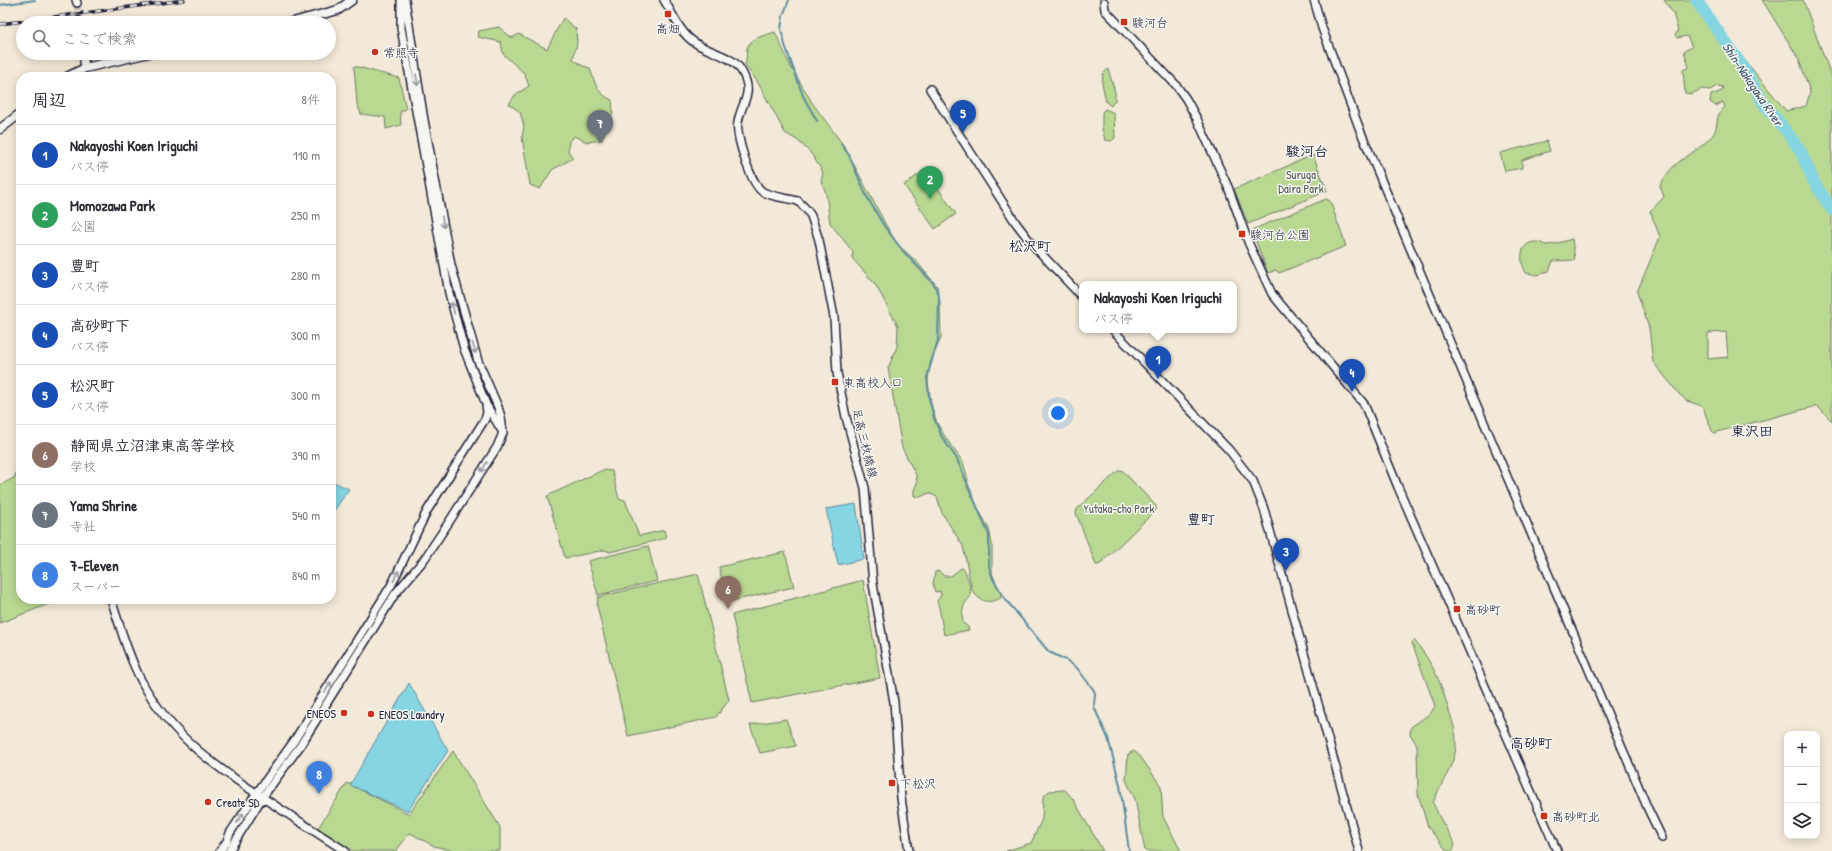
<!DOCTYPE html>
<html lang="ja">
<head>
<meta charset="utf-8">
<style>
	:root { --surface:#fff; --page:#f2f2f3; --text:#2b2b33; --muted:#7c7c81; --line:#e1e1e2; --accent:#c8321e }
	body { margin:0; font-family:"Patrick Hand","Klee One",sans-serif; background:var(--page); color:var(--text) }
	.controls { position:absolute; right:12px; bottom:12px; display:grid; overflow:hidden; border-radius:8px; box-shadow:0 2px 10px #0003 }
	.controls button { width:36px; height:36px; display:grid; place-items:center; padding:0; border:0; border-bottom:1px solid var(--line); background:var(--surface); color:var(--text); font:20px sans-serif }
	.you { position:absolute; left:1058px; top:413px; width:14px; height:14px; margin:-10px; border:3px solid #fff; border-radius:50%; background:#1a73e8; box-shadow:0 0 0 6px #1a73e833 }
	.badge { display:grid; place-items:center; width:26px; height:26px; border-radius:50%; background:var(--accent); color:#fff; font-size:13px; font-weight:700 }
	.pin { position:absolute; translate:-50% -33px; filter:drop-shadow(0 1px 2px #0008) }
	.pin::after { content:''; position:absolute; top:21px; width:14px; height:12px; background:inherit; clip-path:polygon(0 0,100% 0,50% 100%) }
	.popup { position:absolute; left:1079px; top:281px; width:158px; height:52px; box-sizing:border-box; display:grid; place-content:center; border-radius:8px; background:var(--surface); filter:drop-shadow(0 1px 3px #0005); font-size:13px; white-space:nowrap; color:var(--muted) }
	.popup b { font-size:15px; color:var(--text) }
	.popup::after { content:''; position:absolute; left:50%; top:100%; margin-left:-8px; border:8px solid transparent; border-top-color:var(--surface) }
	.list { margin:0; padding:0; list-style:none }
	h2 { display:flex; justify-content:space-between; align-items:center; height:52px; margin:0; padding:0 16px; font-size:17px }
	h2 small { font-size:13px; font-weight:400; color:var(--muted) }
	.list li { display:grid; grid-template-columns:26px 1fr auto; gap:12px; align-items:center; box-sizing:border-box; height:60px; padding:0 16px; border-top:1px solid var(--line) }
	.list b { display:block; font-size:15px; white-space:nowrap }
	.list p { margin:0; font-size:13px; white-space:nowrap; color:var(--muted) }
	.list em { font-size:13px; font-style:normal; color:var(--muted) }
	.icon { flex:none; width:22px; height:22px; fill:none; stroke:currentColor; stroke-width:2; stroke-linecap:round; stroke-linejoin:round }
	.map { position:relative; flex:none; width:1832px; height:851px; overflow:hidden }
	.search { position:absolute; background:var(--surface); box-shadow:0 2px 10px #0003; left:16px; top:16px; width:320px; height:44px; display:flex; align-items:center; gap:10px; box-sizing:border-box; padding:0 14px; border-radius:22px; color:var(--muted); font-size:15px }
	.panel { position:absolute; background:var(--surface); box-shadow:0 2px 10px #0003; left:16px; top:72px; width:320px; height:532px; border-radius:16px }
	.map>svg:first-child { display:block }
</style>
</head>
<body>
<div class="map">
<svg width="1832" height="851" viewBox="0 0 1832 851">
	<rect width="100%" height="100%" fill="#f2e9d8"/>
	<filter id="ink" filterUnits="userSpaceOnUse"><feTurbulence type="fractalNoise" baseFrequency=".025" numOctaves="2"/><feDisplacementMap in="SourceGraphic" scale="8" xChannelSelector="R" yChannelSelector="G"/><feConvolveMatrix kernelMatrix="1 2 1 2 8 2 1 2 1" color-interpolation-filters="sRGB"/></filter>
	<g filter="url(#ink)">
		<!-- green -->
		<path fill="#b9d891" stroke="#6e7d66" fill-rule="evenodd" d="M1664,0H1701L1717,26L1786,111L1806,106L1810,92L1799,59L1762,0H1803L1832,78V421L1817,406L1713,433L1702,406L1687,401L1679,394L1653,362L1649,328L1637,292L1660,237L1650,211L1664,197L1660,186C1673,159 1690,158 1709,139C1719,130 1715,124 1719,114C1720,112 1723,109 1725,107L1723,102L1716,106L1710,102L1711,95L1722,91L1723,87L1717,86L1710,90L1702,89L1691,94L1685,93L1683,70L1689,67L1684,51L1692,47L1687,36L1677,38L1675,35L1678,31L1673,13ZM1726,332L1728,357L1708,359V333Z
			M563,18L576,29L577,43L573,59L583,66L590,68C594,81 597,94 612,100L613,112L602,140L587,142L574,136L569,141L568,151L573,158L552,170L540,189L530,185L522,137L524,126L520,112L509,104L515,95L529,86L524,73L503,54L501,42L478,37L479,31L499,27L512,38L519,34L547,49Z
			M775,32L791,67L813,104L844,146L887,227L898,245L916,261L937,286L940,302L941,338L930,363L928,381L931,404L937,423L947,440L963,462L968,480L967,487L989,529L992,544V573L1002,597C991,605 979,602 972,590L963,546L942,513L937,497L929,493L920,497L914,496V490L917,483L916,475L902,448L888,368L897,347L898,326L875,284L852,258L853,252L830,223L826,193L821,181L823,173L821,169L810,152L797,140L785,133L757,81L745,65C747,59 746,54 747,48C750,38 766,35 775,32Z
			M354,66L399,78L406,109L400,112L401,125L386,129L385,117L361,114L357,104Z
			M1108,69L1115,92V100L1111,106L1106,102L1102,83L1103,74Z
			M1105,109L1114,113L1115,138L1111,141L1105,140L1102,128V112Z
			M1547,141L1550,151L1522,160V168L1505,171L1500,153Z
			M1313,155L1327,191L1248,224L1234,189Z
			M925,170L956,214L935,229L904,185Z
			M1326,199L1330,201L1346,246L1279,273L1276,270L1268,273L1252,231L1254,229Z
			M1572,239L1575,260L1553,261L1549,271L1538,275L1526,273C1519,261 1519,241 1537,242C1541,242 1544,245 1547,245C1554,245 1564,241 1572,239Z
			M21,461V599H56L54,602L0,623V485L14,478Z
			M603,470L612,471L619,499L625,500L639,536L664,530L666,538L610,552L605,550L565,558L547,496Z
			M1122,470L1156,506V510L1099,565H1096L1076,513L1077,509L1118,471Z
			M648,546L657,581L598,595L588,561Z
			M785,552L794,587L727,602L719,567Z
			M961,568L964,569C967,575 972,589 970,597C969,599 967,600 966,602C962,607 962,617 963,623L968,627L969,630L944,635L939,607L937,601L941,595L940,591L935,592L933,584L935,572L939,571L944,576H951Z
			M698,574L729,700L716,717L628,736L597,606L598,597Z
			M863,580L880,678L752,703L732,615Z
			M1414,640C1434,665 1440,680 1449,711C1453,722 1457,735 1456,747C1455,765 1439,786 1433,803L1440,818L1455,844L1453,851H1447L1428,827L1418,794L1417,745L1410,734L1411,727L1431,713L1435,706L1412,643Z
			M786,719L796,746L760,753L750,725Z
			M453,751L500,827V851H454L434,846L410,833L396,851H353L318,828L347,783L409,814Z
			M1134,751L1140,756L1161,786L1163,817L1181,851H1145L1135,799L1126,780L1128,754Z
			M1065,790L1073,799L1103,851H1006L1031,843L1042,819L1043,797L1049,791Z"/>
		<!-- water -->
		<path fill="#86d5e3" stroke="#5e8da0" d="M331,481L349,489L331,515Z
			M856,504L864,559L838,565L826,509Z
			M409,683L448,751L408,811L350,785Z"/>
		<g fill="none" stroke-linecap="round" stroke-linejoin="round">
			<!-- stream -->
			<path stroke="#5e8da0" stroke-width="2" d="M789,0L783,16L781,29L785,45L803,96L817,121
				M0,5L35,0
				M841,144L849,155L866,195L884,226L903,251L934,284L939,295L938,340L927,377L929,398L934,418L942,437L957,459L989,535V566L993,579L1006,600L1049,652L1066,660L1077,668L1093,689L1095,693L1094,707L1108,738L1120,785L1129,851"/>
			<!-- river -->
			<path stroke="#86d5e3" stroke-width="12" d="M1696,0L1745,70L1764,104L1786,131L1800,150L1815,184L1832,210"/>
			<!-- secondary-tunnel -->
			<path stroke="#c8c1b9" stroke-width="7" stroke-dasharray="7 3.5" stroke-linecap="butt" d="M77,3L79,21"/>
			<defs>
				<path id="secondary" d="M76,0L77,3
					M664,0C673,14 680,33 694,42C707,52 732,55 741,70C755,94 742,100 738,122C735,135 751,185 763,192C773,197 787,198 798,201L807,210L811,216L819,240L834,317L837,373L846,417L865,488L873,584L894,702L901,798L909,851
					M1314,0L1322,28L1360,130L1648,809L1662,838
					M1104,2L1105,10L1176,85L1186,99L1197,119L1228,187L1249,244L1272,294L1364,404L1398,487L1557,851
					M79,21V23
					M83,53L85,68
					M930,89L1016,223L1032,244L1082,297
					M1113,330L1229,450L1253,481L1264,509L1359,851
					M487,406L502,431
					M111,599C120,626 128,656 142,682C172,737 217,768 268,801C294,818 319,834 345,851
					M220,851L227,841L230,833L256,794L294,741L392,584L427,511L485,419L487,413L486,404L464,349L449,293L401,28V0
					M229,851L262,798L300,746L395,594L423,561L449,522L497,447L503,433L501,417L498,407L478,361L451,265L424,120L405,0"/>
				<path id="primary" d="M289,23L338,10L352,0
					M67,77L85,68L149,53
					M0,129L21,113"/>
			</defs>
			<!-- secondary casing -->
			<use href="#secondary" stroke="#22223b" stroke-width="10"/>
			<!-- primary casing -->
			<use href="#primary" stroke="#22223b" stroke-width="11"/>
			<!-- secondary -->
			<use href="#secondary" stroke="#f6f6f2" stroke-width="7"/>
			<!-- primary -->
			<use href="#primary" stroke="#f6f6f2" stroke-width="8"/>
			<defs>
				<path id="rail" d="M0,24L184,0"/>
			</defs>
			<!-- rail casing -->
			<use href="#rail" stroke="#22223b" stroke-width="3.5"/>
			<!-- rail -->
			<use href="#rail" stroke="#f6f6f2" stroke-width="2" stroke-dasharray="6" stroke-linecap="butt"/>
		</g>
		<!-- one-way arrows -->
		<defs><path id="oneway-shaft" d="M-6 0H5M1.5-3L5.5 0L1.5 3" fill="none" stroke-width="1.6" stroke-linecap="round" stroke-linejoin="round"/></defs>
		<g stroke="#9797a0">
			<use href="#oneway-shaft" transform="translate(417 80) rotate(81)"/>
			<use href="#oneway-shaft" transform="translate(443 222) rotate(79)"/>
			<use href="#oneway-shaft" transform="translate(453 308) rotate(-104)"/>
			<use href="#oneway-shaft" transform="translate(474 348) rotate(73)"/>
			<use href="#oneway-shaft" transform="translate(484 467) rotate(122)"/>
			<use href="#oneway-shaft" transform="translate(396 576) rotate(-64)"/>
			<use href="#oneway-shaft" transform="translate(328 687) rotate(-58)"/>
			<use href="#oneway-shaft" transform="translate(240 818) rotate(-56)"/>
		</g>
	</g>
	<!-- markers -->
	<g fill="#c8321e" stroke="#f6f6f2" stroke-width="1.5">
		<rect x="664" y="10" width="8" height="8" rx="2"/>
		<rect x="1120" y="18" width="8" height="8" rx="2"/>
		<circle cx="375" cy="52" r="4"/>
		<rect x="1238" y="230" width="8" height="8" rx="2"/>
		<rect x="831" y="378" width="8" height="8" rx="2"/>
		<rect x="1453" y="605" width="8" height="8" rx="2"/>
		<circle cx="344" cy="713" r="4"/>
		<circle cx="371" cy="714" r="4"/>
		<rect x="888" y="779" width="8" height="8" rx="2"/>
		<circle cx="208" cy="802" r="4"/>
		<rect x="1540" y="812" width="8" height="8" rx="2"/>
	</g>
	<g text-anchor="middle" dominant-baseline="central" stroke-width="3" stroke-linejoin="round" paint-order="stroke">
		<!-- poi labels -->
		<g font-size="12" fill="#22223b" stroke="#f6f6f2" text-anchor="start">
			<text x="1132" y="22">駿河台</text>
			<text x="668" y="28" text-anchor="middle">高畑</text>
			<text x="383" y="52">常照寺</text>
			<text x="1250" y="234">駿河台公園</text>
			<text x="843" y="382">東高校入口</text>
			<text x="1465" y="609">高砂町</text>
			<text x="336" y="713" text-anchor="end">ENEOS</text>
			<text x="379" y="714">ENEOS Laundry</text>
			<text x="900" y="783">下松沢</text>
			<text x="216" y="802">Create SD</text>
			<text x="1552" y="816">高砂町北</text>
		</g>
		<!-- park labels -->
		<g font-size="12" fill="#4f5955" stroke="#f6f6f2">
			<text x="1301" y="174">Suruga<tspan x="1301" dy="14">Daira Park</tspan></text>
			<text x="1119" y="508">Yutaka-cho Park</text>
		</g>
		<!-- street labels -->
		<g font-size="12" fill="#22223b" stroke="#f6f6f2">
			<text transform="translate(865 443) rotate(76)">足高三枚橋線</text>
		</g>
		<!-- water labels -->
		<g font-size="13" font-style="italic" fill="#40586d" stroke="#f6f6f2">
			<text transform="translate(1753 84) rotate(56)">Shin-Nakagawa River</text>
		</g>
		<!-- quarter labels -->
		<g font-size="14" font-weight="bold" fill="#22223b" stroke="#f6f6f2">
			<text x="1307" y="150">駿河台</text>
			<text x="1030" y="245">松沢町</text>
			<text x="1752" y="430">東沢田</text>
			<text x="1201" y="518">豊町</text>
			<text x="1531" y="742">高砂町</text>
		</g>
	</g>
</svg>
<div class="controls">
<button>+</button>
<button>−</button>
<button><svg class="icon" aria-label="layers" viewBox="0 0 24 24"><path d="M12 4l9 5-9 5-9-5zM3 14l9 5 9-5"/></svg></button>
</div>
<div class="you"></div>
<div class="pin badge" style="left:1158px;top:379px;background:#1a4fb4">1</div>
<div class="popup"><b>Nakayoshi Koen Iriguchi</b>バス停</div>
<div class="pin badge" style="left:930px;top:199px;background:#2e9e5b">2</div>
<div class="pin badge" style="left:1286px;top:571px;background:#1a4fb4">3</div>
<div class="pin badge" style="left:1352px;top:392px;background:#1a4fb4">4</div>
<div class="pin badge" style="left:963px;top:133px;background:#1a4fb4">5</div>
<div class="pin badge" style="left:728px;top:609px;background:#8d6e63">6</div>
<div class="pin badge" style="left:600px;top:143px;background:#6b7280">7</div>
<div class="pin badge" style="left:319px;top:794px;background:#3f7fe0">8</div>
<div class="search"><svg class="icon" aria-label="search" viewBox="0 0 24 24"><circle cx="10" cy="10" r="6"/><path d="M15 15l6 6"/></svg>ここで検索</div>
<section class="panel">
<h2>周辺<small>8件</small></h2>
<ul class="list">
<li><span class="badge" style="background:#1a4fb4">1</span><div><b>Nakayoshi Koen Iriguchi</b><p>バス停</p></div><em>110 m</em></li>
<li><span class="badge" style="background:#2e9e5b">2</span><div><b>Momozawa Park</b><p>公園</p></div><em>250 m</em></li>
<li><span class="badge" style="background:#1a4fb4">3</span><div><b>豊町</b><p>バス停</p></div><em>280 m</em></li>
<li><span class="badge" style="background:#1a4fb4">4</span><div><b>高砂町下</b><p>バス停</p></div><em>300 m</em></li>
<li><span class="badge" style="background:#1a4fb4">5</span><div><b>松沢町</b><p>バス停</p></div><em>300 m</em></li>
<li><span class="badge" style="background:#8d6e63">6</span><div><b>静岡県立沼津東高等学校</b><p>学校</p></div><em>390 m</em></li>
<li><span class="badge" style="background:#6b7280">7</span><div><b>Yama Shrine</b><p>寺社</p></div><em>540 m</em></li>
<li><span class="badge" style="background:#3f7fe0">8</span><div><b>7-Eleven</b><p>スーパー</p></div><em>840 m</em></li>
</ul>
</section>
</div>
</body>
</html>
